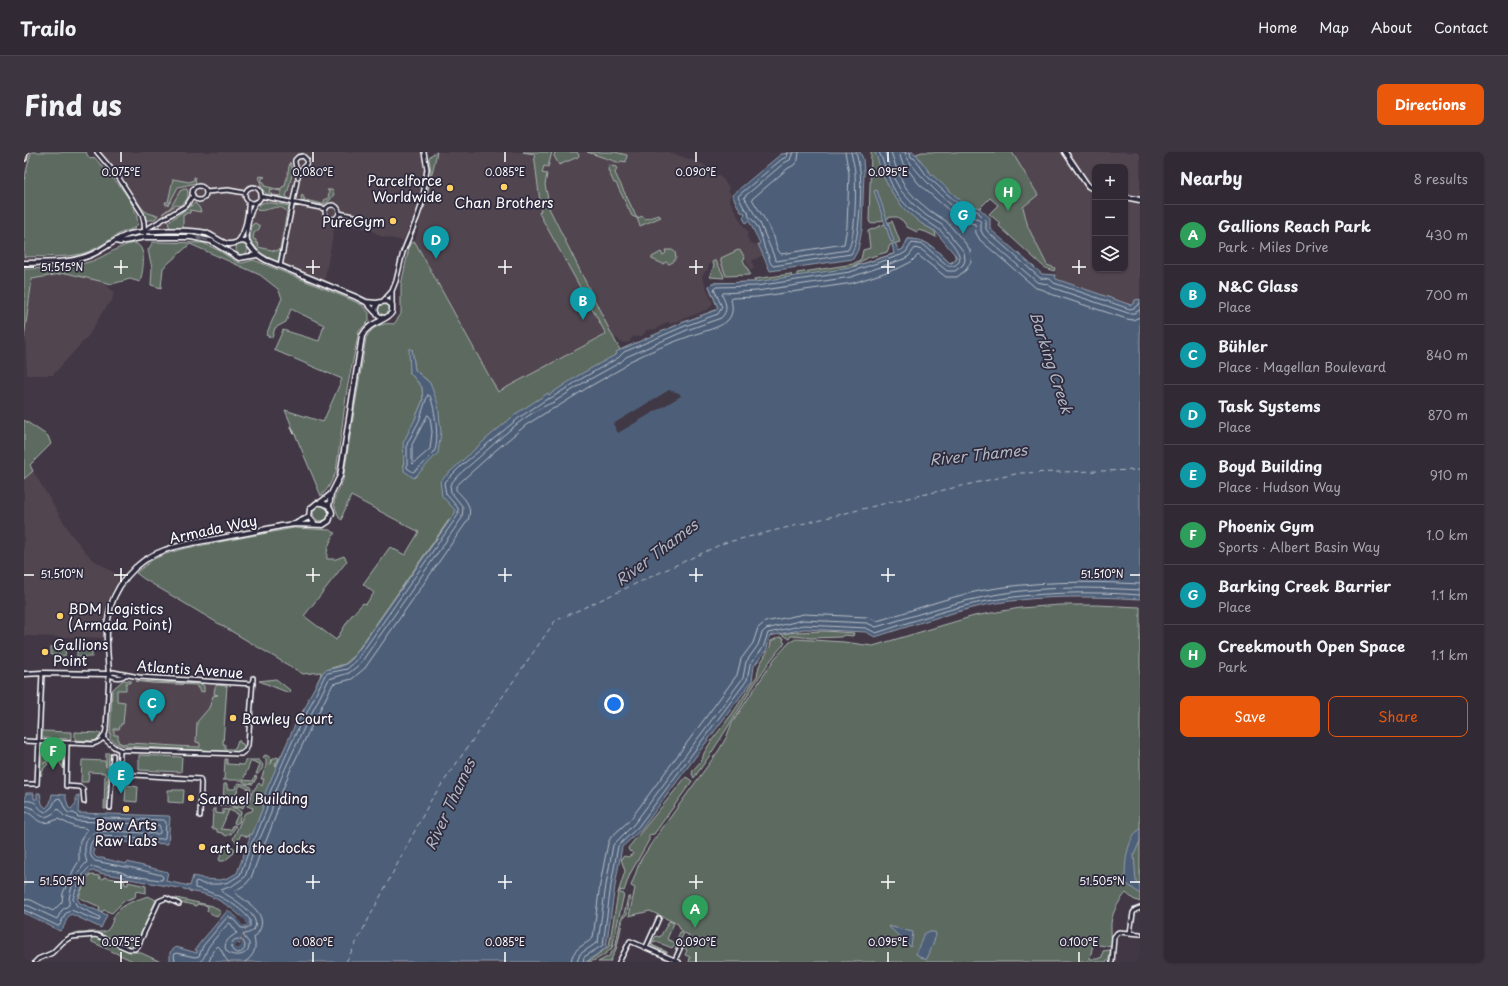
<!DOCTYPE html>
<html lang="en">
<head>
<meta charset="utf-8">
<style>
	:root { --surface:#312934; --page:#3d3540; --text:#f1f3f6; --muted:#a8a6ac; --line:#4c454f; --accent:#ea580c }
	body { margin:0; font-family:"Playpen Sans",sans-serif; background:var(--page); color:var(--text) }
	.controls { position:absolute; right:12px; top:12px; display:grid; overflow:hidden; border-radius:8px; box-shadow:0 1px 3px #0004 }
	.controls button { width:36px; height:36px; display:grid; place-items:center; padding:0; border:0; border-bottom:1px solid var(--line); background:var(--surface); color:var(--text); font:20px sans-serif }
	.you { position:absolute; left:590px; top:552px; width:14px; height:14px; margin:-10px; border:3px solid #fff; border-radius:50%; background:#1a73e8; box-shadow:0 0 0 6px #1a73e833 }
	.badge { display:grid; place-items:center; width:26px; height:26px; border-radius:50%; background:var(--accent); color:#fff; font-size:13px; font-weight:700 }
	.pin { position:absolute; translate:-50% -33px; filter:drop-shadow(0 1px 2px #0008) }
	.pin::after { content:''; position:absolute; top:21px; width:14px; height:12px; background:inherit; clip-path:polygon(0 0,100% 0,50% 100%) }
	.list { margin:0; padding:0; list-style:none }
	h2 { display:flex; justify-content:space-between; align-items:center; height:52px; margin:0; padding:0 16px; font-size:17px }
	h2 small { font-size:13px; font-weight:400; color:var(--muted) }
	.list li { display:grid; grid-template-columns:26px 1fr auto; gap:12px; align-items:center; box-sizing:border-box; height:60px; padding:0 16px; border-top:1px solid var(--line) }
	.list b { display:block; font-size:15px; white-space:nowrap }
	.list p { margin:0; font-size:13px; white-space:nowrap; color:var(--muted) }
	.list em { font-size:13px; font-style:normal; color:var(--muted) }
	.actions { display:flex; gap:8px; padding:12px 16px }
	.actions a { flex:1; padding:9px 0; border:1px solid var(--accent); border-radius:8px; text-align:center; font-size:14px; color:var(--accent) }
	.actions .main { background:var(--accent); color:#fff }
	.icon { flex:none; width:22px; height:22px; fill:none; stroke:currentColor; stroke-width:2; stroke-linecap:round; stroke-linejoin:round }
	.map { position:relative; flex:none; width:1116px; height:810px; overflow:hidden; border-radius:8px }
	header { display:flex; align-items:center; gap:24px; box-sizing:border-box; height:56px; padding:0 20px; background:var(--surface); border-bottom:1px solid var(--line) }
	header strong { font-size:19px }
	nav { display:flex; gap:22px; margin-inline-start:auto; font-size:14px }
	.intro { display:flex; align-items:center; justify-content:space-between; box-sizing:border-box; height:96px; padding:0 24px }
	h1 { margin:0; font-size:28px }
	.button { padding:10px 18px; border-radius:8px; background:var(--accent); color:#fff; font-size:14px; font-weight:700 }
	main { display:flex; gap:24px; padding:0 24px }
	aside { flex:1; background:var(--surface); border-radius:8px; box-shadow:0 1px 3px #0004 }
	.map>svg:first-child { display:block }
</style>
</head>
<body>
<header>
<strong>Trailo</strong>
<nav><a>Home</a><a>Map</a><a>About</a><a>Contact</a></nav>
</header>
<div class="intro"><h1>Find us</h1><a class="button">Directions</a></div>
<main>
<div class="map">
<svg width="1116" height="810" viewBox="0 0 1116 810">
	<rect width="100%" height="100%" fill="#413745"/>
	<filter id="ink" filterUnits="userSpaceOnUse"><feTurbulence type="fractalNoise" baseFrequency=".025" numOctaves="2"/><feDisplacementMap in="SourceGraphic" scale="8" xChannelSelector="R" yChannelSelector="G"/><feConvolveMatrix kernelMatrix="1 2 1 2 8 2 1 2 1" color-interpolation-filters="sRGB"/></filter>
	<g filter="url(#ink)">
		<!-- built -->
		<path fill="#51444f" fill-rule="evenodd" d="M76,0H397L400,13V24L390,63L379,89L356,84L347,78L323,73V70H317L311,73L301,126V129L252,109L233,98L226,87L215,84L209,88L206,89L180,78L137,76L122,66L99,25Z
			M413,0H499L510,2V0H645L679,12L699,27L706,37L704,38L707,42L705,47L717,70L724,80L723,84L726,91L734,93L739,103L728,109L730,116L727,119L721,107H719L726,122L725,123L696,125L688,110L686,111L683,119H681L678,125L689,151L685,157L646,172L645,170L642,171L633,177L623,178L618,184L609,185L605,190L601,191L596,190L593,186L585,189L582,182L474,240L391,90Z
			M994,0H1116V145L1110,151L1107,153L1031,127V116L1023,113L1004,75L999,55L1014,43L989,3ZM1071,15H1101V117H1071Z
			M42,121L78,129L90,140L88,149L79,159L65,183L29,223H3L1,179L8,127Z
			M9,319L47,382L67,406L97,425L88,439L82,455L78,470L79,486L0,484V327Z
			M100,528L203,534L199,599L102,594L93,592L86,585L88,538Z"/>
		<!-- green -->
		<path fill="#5b6a60" stroke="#adb4b0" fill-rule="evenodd" d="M7,0H62L65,6L68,7L70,5C86,23 112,47 114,72C109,79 102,78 95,82C86,87 76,95 66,99C48,107 19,104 0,105V28Z
			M413,0L400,56L407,20L405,6L407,3Z
			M499,0H528L524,15L520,14L518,21L523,22L521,33L526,55L525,56L587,181L596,198L660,170L692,158L694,156L685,134L688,131L731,130L730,127L767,122L768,125L773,124V121L829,112L837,107L839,98L846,96L844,79L868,69L876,90L866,93L863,100L843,106L828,115L872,101L879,97L884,87C905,87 911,98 926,111L932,107L930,101L958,113L333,543L290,537L296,525L297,520L279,522L120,427L112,421L128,408L139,403L158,397L270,376L306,378L311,381C306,389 302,398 303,407H312L320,404L323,409L280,464L312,488L327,464L339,451L342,452L350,441L339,432L366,395L381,403L395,380L327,344L319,362L318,368L315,366L310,352L311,345L319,328L342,186C348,175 358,170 370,172L377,162V133L386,91L391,90L474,240L582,182L515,61L517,58L510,2ZM388,197L391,218L406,231L390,326L379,313L391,267L399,248L398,235L386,221ZM425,368L329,506C322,514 314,516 304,517L321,512L329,505Z
			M531,0H553L555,3L554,5L535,13L530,4Z
			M563,0H591L603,3L602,10L597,9L596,11Z
			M847,0H853L898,72L911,79L912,85L902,80L894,78L893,80L883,75L879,69L873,65H867L848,72L846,71L845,68Z
			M898,0H988L1014,43L999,55L1004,75L1023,113L1031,116L1030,119L1021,116L975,74L976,71L965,62L974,53L966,46L956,56L944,55L918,46L892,2Z
			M266,10L269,19L264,39L262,44L263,45V47L250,44V43L257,44V39L246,37L245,41L248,42L247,44C237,41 237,32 235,25L237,24L241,25H239L237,29L240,30V34L257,38L258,35L261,34Z
			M585,13L592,15L593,17L591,21L593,25L613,66L619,64L621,67L635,63L637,65L616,74L613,66L608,64L592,31H590L584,18Z
			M170,25H171L172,31L154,35L145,52L142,53L141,50H144L149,27L165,30L170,28Z
			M160,37H163C165,47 164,48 155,54L152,53L138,62L147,55L156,39Z
			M303,38H308L310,42L306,48L299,53L279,50L277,46L278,42L281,48L299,52L301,47H304L305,39Z
			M112,47C119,58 121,62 134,63C132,69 127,67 123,69L111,48Z
			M241,50L266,54L255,105V108L252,110L235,100L226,87L228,73L231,71L236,74L235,77L230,81L229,87L232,88V91L235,92L234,95L252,99L256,97L263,60C255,49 243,61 233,58L236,52Z
			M171,51L175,55L177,60L166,58V61H162L161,63H159V77H146L144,70Z
			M136,82C151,82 166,80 181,84C190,86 198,93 207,94L206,98L188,88L177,84L136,83Z
			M129,90L179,91L194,98L213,110L218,111L230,108L323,146L338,153L345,161V169L335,179L323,237L312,320L304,336L297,344L261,258L299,270L318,227L250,198L259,178L295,189L300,173L267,157L262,170L251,176L248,186L242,183L258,146L254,137L236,123L166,92L139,116L137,136L127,133L128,116L124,98Z
			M110,91C124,94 119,119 116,130L106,127L88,132L42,121L8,127L0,186V117C22,116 47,116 68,109C82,104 94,94 110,91Z
			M212 97a6 6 0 1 1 12 0a6 6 0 1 1-12 0Z
			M641,98H648L651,100L652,106L649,110L645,112L642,110L639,112L628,107V105L637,100L639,103L642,101Z
			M714,98L717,99L721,106L719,108L726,122L725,123L702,124L697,110V106Z
			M690,109H692L699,122L700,126L686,125L690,113L688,110Z
			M354 157a6 6 0 1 1 12 0a6 6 0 1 1-12 0Z
			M0,268L24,284L27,292L6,313L9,319L0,327Z
			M289 361a8 8 0 1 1 16 0a8 8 0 1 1-16 0Z
			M1035,453H1073L1116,455V750L1109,747L1102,741C1094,750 1086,764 1087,776C1087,782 1088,788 1087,795L1069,792L1066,807H1073L1078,805L1079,799L1085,798L1087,799L1085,807L1083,810H665L666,805L661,803L663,798L659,795L665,783L660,781L657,787H653L656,780H658L654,772L626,759L605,764L611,736L607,734L616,709L629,689L695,598L702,586L708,571L751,506L766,490L772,487L820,490L849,494L950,464L996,456Z
			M801,479L830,481L829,484L820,483L817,485L787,486L770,484H767L765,487L757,482L772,480Z
			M755,485L760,486L759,489L761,491C745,508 734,527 722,546C705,573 689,600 670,626L668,622L669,618L678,608L680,601L688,588L708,562L733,524L735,514L746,495L747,489Z
			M27,495H42L41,504L27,503Z
			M53,496L68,497V505H53Z
			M252,527L267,539L265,541L235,529Z
			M99,528L108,529L106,531H102V538H93V549L101,550L99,572H97L95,577H90V583H94V590L97,591L98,592L105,591C130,592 154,595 176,595V591L172,590L173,570L185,556L189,544L194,543L190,542L191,535L193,533L203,534L199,592H201V597H211L214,589H216V591L219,592L220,594L216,598L211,600L101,594L93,592L86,586L88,538Z
			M112,529L177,532L180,534V540L176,539V536H173V533L127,531Z
			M280,557L228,683L226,682L224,685L217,682L213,691L209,687L219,664L221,661L228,659L229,656L223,654L228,640L235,631L238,634L240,627H237L242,614V607L239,605L241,603L244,604L247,607L246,612H247L249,607L253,605L255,606L251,613L252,614Z
			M18,579L47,580V587L18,586Z
			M51,580L77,581L76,584L71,589L51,588Z
			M18,594L40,595V617L35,610L26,607L19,612L23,609L24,612L20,616L17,624L16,620Z
			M82,601H85L84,620L87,621L84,622V626L87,627L83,628V632L86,634H83V639H86L83,640V646L86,647H82V657H80L81,621L65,620L64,630H57L58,608L81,609L82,615Z
			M115,603L158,605L157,620L115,618Z
			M201,607H203V612L220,613L221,608H235L239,613C238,620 235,619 234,622H232L236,612L227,609L219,628L229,629L231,624L233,625L229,632L221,631L217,628H198L200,627Z
			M662,625L668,629L630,682L625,683V688L606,722L600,739L596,738V741L600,742L588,796C582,802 571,810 563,810L585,794L594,741L601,719L597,707L600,704L604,705L609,702L608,700L605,699L604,696Z
			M215,631L224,633L227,636L225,645L221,646L225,637L216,633L207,653L218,654L220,648L222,649L219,656L209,655L206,653H195L199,652L200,632H203V637H211L212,633Z
			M102,633L114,635L113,650L101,649Z
			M144,638H160L159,651L144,650Z
			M205,656H212L217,660L215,670L212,672L210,671L214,662L205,658L197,677L207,678L209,673L212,674L207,682L202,684L198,681L193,680V677H188L189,657H192V661L199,662V657L204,658Z
			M205,692L211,697L209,700L210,701L200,709H196L195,707L198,699Z
			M68,723L76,724L75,726L79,727L80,725L101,729L100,732L104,733V730L122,734V741L112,739L111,745L100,749L88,761L80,758L78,760L75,758L76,755L56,746L55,744L64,724Z
			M124,744L132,748L112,792L108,794L105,795L72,781L45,783L54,780H80C89,776 87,768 92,761C100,751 113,748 124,744Z
			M604,745H606L603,762L599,766L593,795L586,810H574L585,804L591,796L597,767L600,762Z
			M152,746L189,754L197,760L193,765L183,759L184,754L173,752L172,754L161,751L158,752L152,749Z
			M645,769L650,771L643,787L653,792L652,798L651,797L653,793L651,792L648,796L630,789L628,793L643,800V801L627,794V792L632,784L636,785Z
			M71,785L106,800H115L137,810H111L68,790L67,786Z"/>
		<!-- water -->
		<path fill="#4e5f78" stroke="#959fae" d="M774,0H836L839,7L840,20L838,77L834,98L829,107L746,119L734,92L736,91L725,69L722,71L719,66L721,61L717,60L708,43L757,2Z
			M851,0H890L891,3L892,2L906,21L944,55H954L966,66V77L1018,122L1031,123L1032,127L1107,153L1110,151L1111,148L1116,147V447C1063,444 1010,443 957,454C921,462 886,474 851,485L842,480L780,477L746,484L743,497L730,514L728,529L617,678L598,695L591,734L582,796L562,810H150L146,808V800L152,795L173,801V798H171L175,792L204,758L222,773L216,792L215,793L214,791L213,797L217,793L223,772C214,759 196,747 180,742C175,740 170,741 165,739V738L100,726V725L75,721V720L68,719L63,723L53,746L56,751L83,763L77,776L47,762C41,766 42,775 36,779L0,761V651L2,641H10V647H13V641H16L18,652L22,656L26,651L28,642L42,643V647L45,656L47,657L52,651V644L55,643L54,661L145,664L146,665L144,692L75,689C70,691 69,698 70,703L73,706H78L102,712L103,710L144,720L142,729L166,734L169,724L178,726L179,727L196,728L204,726L213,721L226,685L225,684L226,682L228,683L238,658L242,642L241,641L273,568H275L285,548L284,547L299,520L301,518C312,516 321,515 329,506L431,361V358L418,344L416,329L462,287L493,261L524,241L525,243L555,223L593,202L592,200L598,197L660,170L692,158L694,156L685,134L688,131L731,130L826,116L870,102L868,92L871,91L875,99L879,97L884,87C905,87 911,98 926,111H928L932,107V104L911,79L898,72L882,59L870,44L860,26Z
			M853,38L870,89L867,90L850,39Z
			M385,197H388L391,218L406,231L414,252L417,280L414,301L390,326L380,319L379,291L391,267L399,248L398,235L386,221Z
			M1116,676V689L1110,703L1112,729L1116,734V742L1103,732H1097L1101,727C1101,710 1102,690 1116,676Z
			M864,774L889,780L887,795Z
			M903,780H911L912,783C909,791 907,800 902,808L892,802L899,783Z"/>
		<!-- pier -->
		<path fill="#413745" d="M645,238L655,241L657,244L594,281L589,272Z
			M205,756L221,768L223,772L217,794L213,797L211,794L214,791L215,793L216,792L222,773H218L213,765L204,758Z"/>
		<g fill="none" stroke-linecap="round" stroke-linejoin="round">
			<!-- shore -->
			<path stroke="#b8bfc9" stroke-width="1" d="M764,0L763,5L758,7L714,44L720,56L724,59L725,65C733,70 738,85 740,94C740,98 744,101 745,106C746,110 746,111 749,114L827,102C836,88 838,36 836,18C835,12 833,6 832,0
				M769,0L766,8L760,11L720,45L736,71L752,109L824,98C832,85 832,37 831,21C831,14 828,7 827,0
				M775,0L774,8L770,13L763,17L728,47C735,59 744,71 750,85C752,91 752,97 757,102L820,92L823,75L825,21L821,0
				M875,0L878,10L895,32L936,68L951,72L952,81L956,88L1012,136L1020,138L1027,142L1103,167L1109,168L1116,165
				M881,0C882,13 926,53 938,62C945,67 949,62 957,70V79L960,84L1013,130L1023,132L1029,136L1104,161H1110L1116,158
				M886,0L887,5L891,7L903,24L941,58L953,59L962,68V77L964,80L1016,126L1026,127L1030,131L1106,157L1110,156L1116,151
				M404,243L406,244C411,256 416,290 410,300C406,306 396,316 389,320L383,316V292L395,269Z
				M404,263L406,265L408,280L406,297L389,312L388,311V293Z
				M0,649C16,647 12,658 22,660L28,655L32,647L36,646L42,659L45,661H50L54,665L140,668L142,670L141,686L139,687L76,684C65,686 62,702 71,709L101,715H105L137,723L139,725L138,728H136L103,723C98,719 89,718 82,718C77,718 73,714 67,715C60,716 50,741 49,747L53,754L76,765L75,769L47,758L41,762L36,773L34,774L0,758
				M0,654C13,653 14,670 26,663C29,662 32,659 34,657L40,664L53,669L135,673L136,675V681L134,682C122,682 77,676 68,682C59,688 60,702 63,710C53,719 44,740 45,753L38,758L33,767L5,754L0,753
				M0,660C13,660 10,678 34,667L51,675L61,676L63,678L56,689L55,699V709L50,717L39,741L38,750L29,759L7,748L0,747
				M207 794a7 7 0 1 1 14 0a7 7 0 1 1-14 0Z
				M151,810L150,803L152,801L171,805L175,804L179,794L204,764L210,768L217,776H223L226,774V768C216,753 188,739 171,736V730L173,729L179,732H196L205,730L216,723L228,690L232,684L242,659L246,640L276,572L279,569L301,523L304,521L323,517L332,509L434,363V356L422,342L420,331L438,313L496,265L523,247L527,246L557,227L594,206L600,200L661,174L694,162L698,155L690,137L692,135L732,134L826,120L877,103L882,100L888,91L900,93L924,114C929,115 932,113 935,110C940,102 919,80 913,76C903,69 894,64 885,56C881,52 876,47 873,42C864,29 862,14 855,0
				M175,810C182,806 181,800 185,794C191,786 198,778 205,771L207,772L213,781C210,783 206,785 203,789C193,805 227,810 225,791L219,783C223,781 227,781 230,777C239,764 207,745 198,740L197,738L208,734L221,725L232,692L236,686L247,661L251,641L261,617L280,576L305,527L325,521L336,512L438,366L439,355L427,340L426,333C433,323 444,315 453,307C476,287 501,261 530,250L559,231L597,210L602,205L663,178L697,166C705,158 702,152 698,143L699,141L733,139L827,125L880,107L885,104L891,96L898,98L923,119H931L939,113L941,108L940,100L918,73L903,64L889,52L877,39L868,23L861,0
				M185,810L189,799L194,794C199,798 199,806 205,810
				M221,810C230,804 233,796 230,786C249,766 228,753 212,742L211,739L222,732L227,726L238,696L242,689L252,663L257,642L266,619L285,579L309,532L328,527L341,516L444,368C449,354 441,347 432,338V334L472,298L502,273L526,258L533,255L563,236L600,215L606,209C625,200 646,191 666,184C676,180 697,176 704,168C709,162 709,155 707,148L708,146L733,145L829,131L875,116L887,110L894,103L922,125H933L942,118L947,110L946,98L942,92L922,69L906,59L893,48L882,36L874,21L867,0
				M547,810C548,796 560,794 569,786L576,732L584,691L587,685L606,668L713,523L717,507L729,491L734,476L741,470L780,462L843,465L853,469C887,459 921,446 955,439C1009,429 1062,429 1116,432
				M553,810L556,802L574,790L582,733L589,693L610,672L719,526L722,510L734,493L738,481L742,477L779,468L843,471L852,475C887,465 920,453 955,446C1008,434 1062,435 1116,438
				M559,810L560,805L579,793L587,733L594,694L614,675L723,528L726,512L739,496L744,481L780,473L842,476L852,481C887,470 922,457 958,450C1010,440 1063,439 1116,443"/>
			<!-- ferry -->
			<path stroke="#afb7c2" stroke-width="1" stroke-dasharray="5 4" stroke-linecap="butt" d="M322,810L407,648L531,469L700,391L875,348L996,321L1116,318"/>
			<defs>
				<path id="minor" d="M73,0L95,26L118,62L120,70L121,85
					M274,25C275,18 270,14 271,8L274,5L279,4L283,8L282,12L275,21
					M168 41a7 7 0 1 1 14 0a7 7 0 1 1-14 0Z
					M221 43a8 8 0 1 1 16 0a8 8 0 1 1-16 0Z
					M182,40L204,38L221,41
					M236,44L302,57
					M301 60a7 7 0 1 1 14 0a7 7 0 1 1-14 0Z
					M315,61L351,69
					M121,78L163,53L169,43
					M214,89C221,82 225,59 224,49
					M224,92C221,80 225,61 232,50
					M256,114L273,29
					M359,149L368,139
					M368,153V139L372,129L379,100L393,66L398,51L403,17L400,0
					M85,522L89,520L115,525L229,532
					M85,522C89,526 97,527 101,523
					M79,586L90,595L96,598L217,602L222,598L224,593L229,526
					M0,589L68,592C76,591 81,585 82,578L85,522
					M43,591L42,634L56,635L59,637L60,650
					M96,598L95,622L176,627L177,631L176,664
					M0,632H13L18,521
					M86,656L89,603
					M1106,781L1109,761L1111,758L1116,756
					M622,795L635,766
					M11,810L14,807L28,801L39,790L47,785L72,783L105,797H111L114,794L135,749L142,746L155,752
					M595,810L606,789L655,810
					M650,810L658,792
					M1088,810L1090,785L1093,781L1095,780L1116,782"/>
				<path id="tertiary" d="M1041,0L1064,34L1071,38
					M1101,45L1116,48
					M92,89L96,90L121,85H167L187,89L215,106L233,103
					M0,111C23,110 47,112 69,102C82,96 92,86 106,82C122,78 167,77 182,81C190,84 196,90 204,92C211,93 216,87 222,90C226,92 228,98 232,101C235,104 238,106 242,108L332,145L342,150L351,160
					M354,151C349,158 352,165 360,166
					M297,350L307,342L316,324L338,184C346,168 363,170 368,160V153C362,147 359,150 352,151C349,151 345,150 342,150
					M305,354L307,342
					M273,371L285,365
					M0,522L18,521L85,522C84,504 81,485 84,467C88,436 111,408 141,398C157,392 174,390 191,387C213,383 235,379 257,374L271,372L299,373L305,369L308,361C307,354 301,350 293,351L286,357L285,365L291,372"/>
				<path id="trunk" d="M0,6L1,0"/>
			</defs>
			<!-- minor casing -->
			<use href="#minor" stroke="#fff" stroke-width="6"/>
			<!-- tertiary casing -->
			<use href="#tertiary" stroke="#fff" stroke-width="7"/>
			<!-- trunk casing -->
			<use href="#trunk" stroke="#fff" stroke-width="8"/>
			<!-- minor -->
			<use href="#minor" stroke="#2f2a3d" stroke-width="3"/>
			<!-- tertiary -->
			<use href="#tertiary" stroke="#2f2a3d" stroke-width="4"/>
			<!-- trunk -->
			<use href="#trunk" stroke="#766964" stroke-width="5"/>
			<!-- tram -->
			<path stroke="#fff" stroke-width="1" d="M267,275L270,282"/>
		</g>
		<!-- one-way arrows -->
		<defs><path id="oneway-solid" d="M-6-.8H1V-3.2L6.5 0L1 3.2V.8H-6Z"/></defs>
		<use fill="#6d6a77" href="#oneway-solid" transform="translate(178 87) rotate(-167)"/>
	</g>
	<!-- ticks -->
	<path fill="none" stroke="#fff" stroke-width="1.5" d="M97,0V10M289,0V10M481,0V10M672,0V10M864,0V10M97,108V122M289,108V122M481,108V122M672,108V122M864,108V122M1055,108V122M0,115H10M90,115H104M282,115H296M474,115H488M665,115H679M857,115H871M1048,115H1062M97,416V430M289,416V430M481,416V430M672,416V430M864,416V430M0,423H10M90,423H104M282,423H296M474,423H488M665,423H679M857,423H871M1106,423H1116M97,723V737M289,723V737M481,723V737M672,723V737M864,723V737M0,730H10M90,730H104M282,730H296M474,730H488M665,730H679M857,730H871M1106,730H1116M97,800V810M289,800V810M481,800V810M672,800V810M864,800V810M1055,800V810"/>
	<!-- markers -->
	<g fill="#ffd166" stroke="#2f2a3d" stroke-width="1.5">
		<circle cx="480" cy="35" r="4"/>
		<circle cx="426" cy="36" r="4"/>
		<circle cx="369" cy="69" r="4"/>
		<circle cx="36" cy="464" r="4"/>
		<circle cx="21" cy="500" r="4"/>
		<circle cx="209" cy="566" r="4"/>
		<circle cx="167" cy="646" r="4"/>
		<circle cx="102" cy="657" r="4"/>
		<circle cx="178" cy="695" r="4"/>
	</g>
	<g text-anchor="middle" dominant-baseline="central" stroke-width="3.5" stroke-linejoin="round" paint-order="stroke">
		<!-- poi labels -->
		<g font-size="14" fill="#fff" stroke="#2f2a3d" text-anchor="start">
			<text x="418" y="28" text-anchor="end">Parcelforce<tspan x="418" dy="16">Worldwide</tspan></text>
			<text x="480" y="50" text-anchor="middle">Chan Brothers</text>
			<text x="361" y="69" text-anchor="end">PureGym</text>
			<text x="44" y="456">BDM Logistics<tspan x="44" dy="16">(Armada Point)</tspan></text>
			<text x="29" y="492">Gallions<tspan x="29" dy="16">Point</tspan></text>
			<text x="217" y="566">Bawley Court</text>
			<text x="175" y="646">Samuel Building</text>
			<text x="102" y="672" text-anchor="middle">Bow Arts<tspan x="102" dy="16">Raw Labs</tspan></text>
			<text x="186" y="695">art in the docks</text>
		</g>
		<!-- street labels -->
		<g font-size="14" fill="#fff" stroke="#2f2a3d">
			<text transform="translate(189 377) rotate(-12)">Armada Way</text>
			<text transform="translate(166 517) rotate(4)">Atlantis Avenue</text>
		</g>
		<!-- water labels -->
		<g font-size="15" font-style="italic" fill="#afb7c2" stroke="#2f2a3d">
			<text transform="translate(1028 210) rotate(72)">Barking Creek</text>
			<text transform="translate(954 302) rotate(-6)">River Thames</text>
			<text transform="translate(632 400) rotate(-37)">River Thames</text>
			<text transform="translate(425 652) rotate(-65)">River Thames</text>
		</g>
	</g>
	<g font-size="10" text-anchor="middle" fill="#fff" stroke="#2f2a3d" stroke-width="3.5" stroke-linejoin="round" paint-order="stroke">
		<text x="97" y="24">0.075°E</text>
		<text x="289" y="24">0.080°E</text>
		<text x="481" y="24">0.085°E</text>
		<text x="672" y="24">0.090°E</text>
		<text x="864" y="24">0.095°E</text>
		<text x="38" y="119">51.515°N</text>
		<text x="38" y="426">51.510°N</text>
		<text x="1078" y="426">51.510°N</text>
		<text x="38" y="733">51.505°N</text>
		<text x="1078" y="733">51.505°N</text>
		<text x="97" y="794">0.075°E</text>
		<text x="289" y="794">0.080°E</text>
		<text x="481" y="794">0.085°E</text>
		<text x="672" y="794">0.090°E</text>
		<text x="864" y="794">0.095°E</text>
		<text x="1055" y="794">0.100°E</text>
	</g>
</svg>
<div class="controls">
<button>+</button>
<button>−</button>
<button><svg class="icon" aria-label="layers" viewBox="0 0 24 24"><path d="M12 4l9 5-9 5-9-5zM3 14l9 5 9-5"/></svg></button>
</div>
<div class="you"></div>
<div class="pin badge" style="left:671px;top:776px;background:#2e9e5b">A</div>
<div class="pin badge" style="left:559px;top:168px;background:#0f9aa8">B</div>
<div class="pin badge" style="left:128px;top:570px;background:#0f9aa8">C</div>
<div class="pin badge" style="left:412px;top:107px;background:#0f9aa8">D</div>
<div class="pin badge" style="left:97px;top:642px;background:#0f9aa8">E</div>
<div class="pin badge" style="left:29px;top:618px;background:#2e9e5b">F</div>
<div class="pin badge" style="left:939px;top:82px;background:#0f9aa8">G</div>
<div class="pin badge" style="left:984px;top:59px;background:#2e9e5b">H</div>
</div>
<aside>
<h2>Nearby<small>8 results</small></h2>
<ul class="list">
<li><span class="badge" style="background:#2e9e5b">A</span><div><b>Gallions Reach Park</b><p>Park · Miles Drive</p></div><em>430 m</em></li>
<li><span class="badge" style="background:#0f9aa8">B</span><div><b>N&amp;C Glass</b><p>Place</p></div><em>700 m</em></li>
<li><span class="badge" style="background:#0f9aa8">C</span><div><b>Bühler</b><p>Place · Magellan Boulevard</p></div><em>840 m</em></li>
<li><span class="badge" style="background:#0f9aa8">D</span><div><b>Task Systems</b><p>Place</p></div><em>870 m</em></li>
<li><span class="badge" style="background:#0f9aa8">E</span><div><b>Boyd Building</b><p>Place · Hudson Way</p></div><em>910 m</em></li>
<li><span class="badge" style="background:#2e9e5b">F</span><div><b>Phoenix Gym</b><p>Sports · Albert Basin Way</p></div><em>1.0 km</em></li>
<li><span class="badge" style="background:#0f9aa8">G</span><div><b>Barking Creek Barrier</b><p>Place</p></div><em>1.1 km</em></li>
<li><span class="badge" style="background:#2e9e5b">H</span><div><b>Creekmouth Open Space</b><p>Park</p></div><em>1.1 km</em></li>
</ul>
<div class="actions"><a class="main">Save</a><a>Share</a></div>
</aside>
</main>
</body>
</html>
